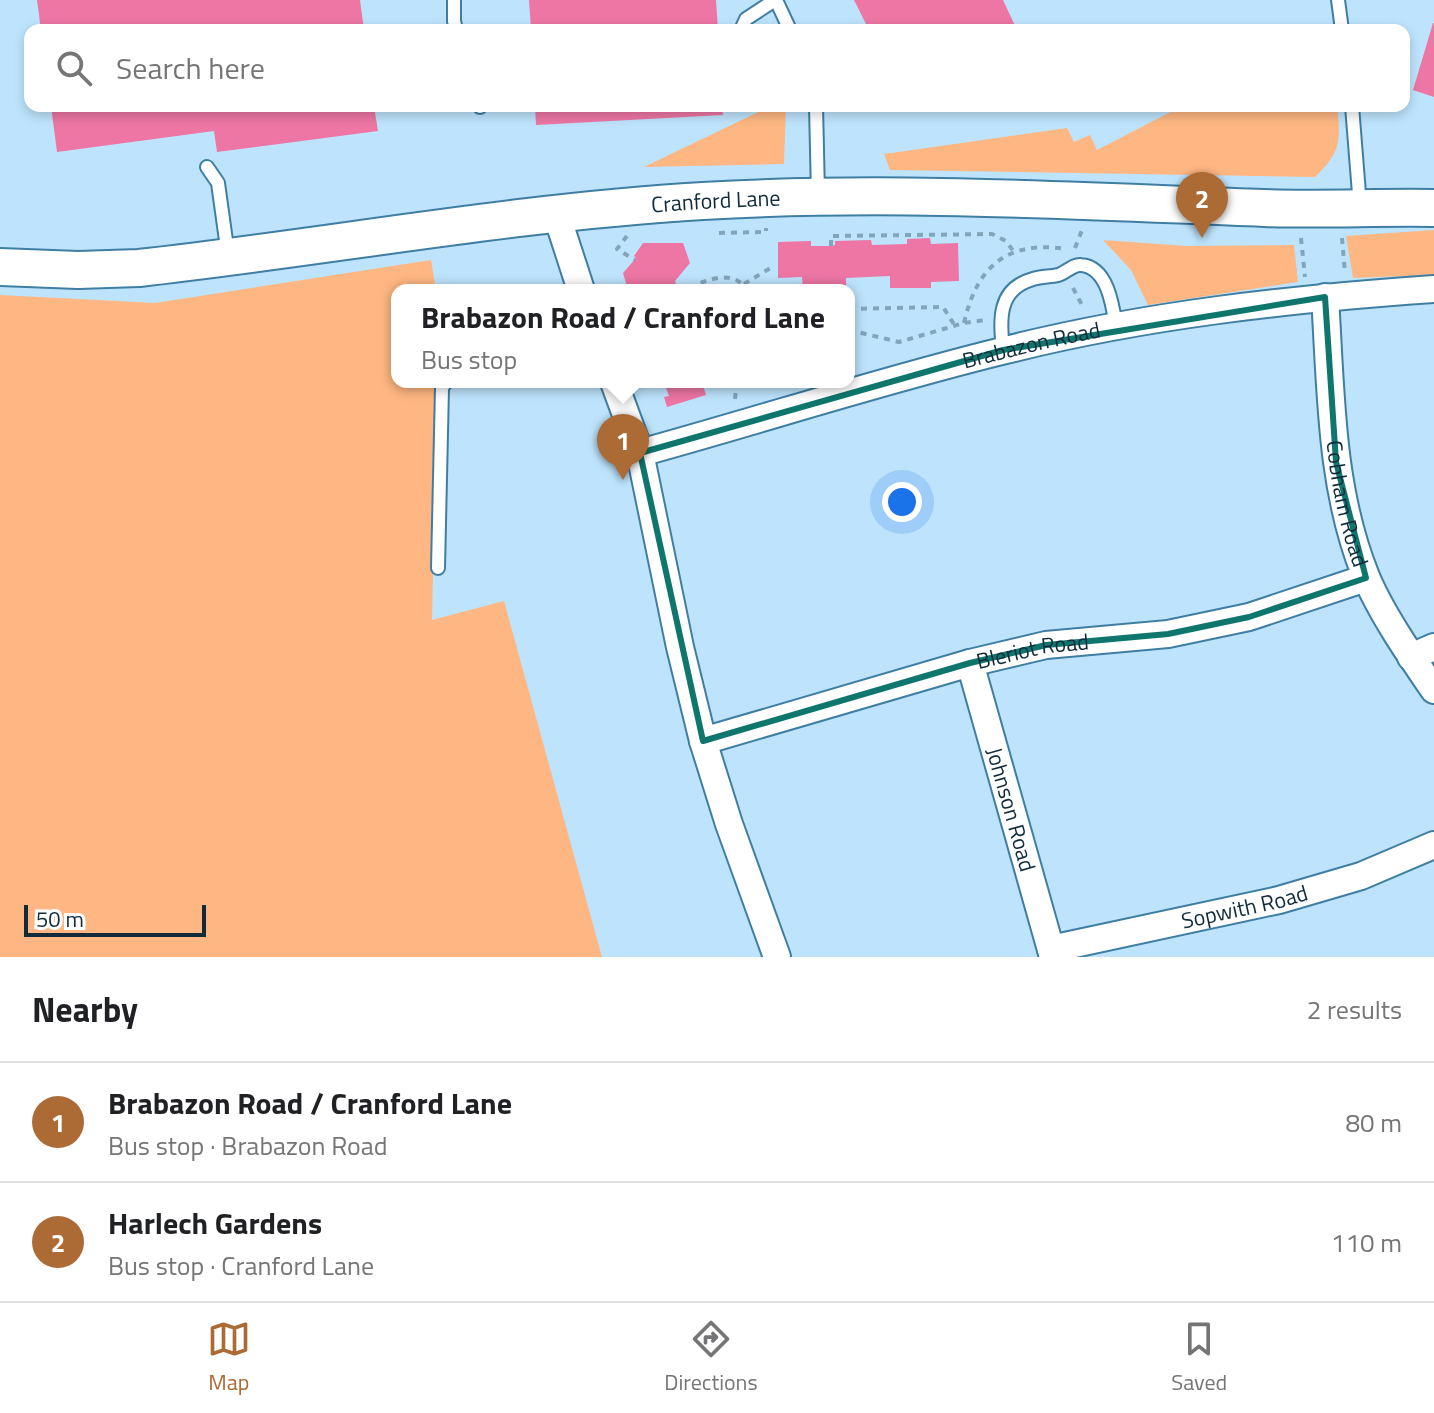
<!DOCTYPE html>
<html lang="en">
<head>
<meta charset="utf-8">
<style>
	:root { --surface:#fff; --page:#f6f6f6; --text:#202124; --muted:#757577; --line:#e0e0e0; --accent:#ac6a35 }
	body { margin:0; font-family:"Titillium Web",sans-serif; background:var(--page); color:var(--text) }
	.scale { position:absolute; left:24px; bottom:20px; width:182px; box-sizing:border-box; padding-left:8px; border:4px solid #112b3b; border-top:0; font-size:22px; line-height:28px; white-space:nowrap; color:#112b3b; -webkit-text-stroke:6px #fff; paint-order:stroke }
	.you { position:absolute; left:902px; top:502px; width:28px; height:28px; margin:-20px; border:6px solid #fff; border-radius:50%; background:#1a73e8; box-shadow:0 0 0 12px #1a73e833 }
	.badge { display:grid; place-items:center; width:52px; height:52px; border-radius:50%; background:var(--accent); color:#fff; font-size:26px; font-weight:700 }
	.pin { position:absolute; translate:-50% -66px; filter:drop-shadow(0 2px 4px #0008) }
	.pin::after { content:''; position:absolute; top:42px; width:28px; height:24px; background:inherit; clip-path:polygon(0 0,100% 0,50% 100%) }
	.popup { position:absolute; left:391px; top:284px; width:464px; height:104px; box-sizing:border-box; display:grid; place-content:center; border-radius:16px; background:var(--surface); filter:drop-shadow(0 2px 6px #0005); font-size:26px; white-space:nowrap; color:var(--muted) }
	.popup b { font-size:30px; color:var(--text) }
	.popup::after { content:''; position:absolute; left:50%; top:100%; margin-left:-16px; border:16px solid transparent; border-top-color:var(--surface) }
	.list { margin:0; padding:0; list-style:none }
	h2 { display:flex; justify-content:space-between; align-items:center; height:104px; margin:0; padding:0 32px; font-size:34px }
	h2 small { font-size:26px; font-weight:400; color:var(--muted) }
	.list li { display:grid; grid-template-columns:52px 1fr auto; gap:24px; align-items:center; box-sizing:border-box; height:120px; padding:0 32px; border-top:2px solid var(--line) }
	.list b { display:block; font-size:30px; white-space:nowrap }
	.list p { margin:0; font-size:26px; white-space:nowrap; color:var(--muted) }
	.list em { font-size:26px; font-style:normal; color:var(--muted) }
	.icon { flex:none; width:44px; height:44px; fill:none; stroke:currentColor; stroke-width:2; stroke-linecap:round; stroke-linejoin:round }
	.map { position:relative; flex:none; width:1434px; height:957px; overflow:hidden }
	.search { position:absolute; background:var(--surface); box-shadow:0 4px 12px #0003; left:24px; right:24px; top:24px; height:88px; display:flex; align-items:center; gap:20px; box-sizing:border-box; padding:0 28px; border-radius:16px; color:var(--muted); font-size:30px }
	.sheet { height:344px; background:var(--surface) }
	nav { display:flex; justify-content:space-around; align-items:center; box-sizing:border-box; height:112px; border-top:2px solid var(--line); background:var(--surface); font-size:22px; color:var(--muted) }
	nav a { display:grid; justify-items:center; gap:4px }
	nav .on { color:var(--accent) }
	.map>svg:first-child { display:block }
</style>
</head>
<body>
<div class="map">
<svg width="1434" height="957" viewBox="0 0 1434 957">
	<rect width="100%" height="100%" fill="#bee4fd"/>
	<!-- green -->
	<path fill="#feb782" d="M771,106H786L784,164L644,167Z
		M1182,106H1337C1341,141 1341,152 1315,177L890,170L884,154L1067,128L1074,142L1090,135L1097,150Z
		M1434,230V275L1353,278L1346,236Z
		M1103,240L1186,246L1294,245L1298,282L1148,305L1131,270Z
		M431,260L436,290H397V382H437L432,620L504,601L602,957H0V295L155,303Z"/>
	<!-- building -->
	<path fill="#ed76a4" d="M37,0H360L364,30H41Z
		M529,0H716L718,30H531Z
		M854,0H1003L1017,30H869Z
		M1433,23H1434V97L1413,90Z
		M51,106H374L378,131L217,152L214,131L57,152Z
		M535,106H722L723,115L536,125Z
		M930,238L931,244L958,243L959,281L931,282V288H890V276L846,278V290H803L802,277L778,278V242L811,241V246H831L835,245V241L871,240L872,245L907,244V239Z
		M643,243H683L690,263L675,281L677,287L683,286L684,290H628L623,273L636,258L634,256Z
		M659,382H702L706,395L667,407L664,397L669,396L665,385L660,387Z"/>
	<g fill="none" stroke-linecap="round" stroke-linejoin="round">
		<defs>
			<path id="lane" d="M454,0V21L456,30
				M776,0L790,30
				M1338,0L1342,30
				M741,30L746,19L775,0
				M480,106V107
				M816,106L818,194
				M1352,106L1360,206
				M207,167L218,183L228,255
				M1003,350C1000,320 997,289 1033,279C1041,276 1050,277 1058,275C1066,273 1073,264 1081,265C1108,267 1113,307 1116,327
				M438,568L442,388L446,382"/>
			<g id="street">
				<path d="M557,216L581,290"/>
				<path id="s1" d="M1325,297C1331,391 1330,486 1365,574C1379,610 1412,658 1434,690"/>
				<path d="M614,382L640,453L680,647L703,741L729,824L777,957"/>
				<path id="s2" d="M640,453C760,420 880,381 1002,351C1143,315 1289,299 1434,289"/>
				<path d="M1411,657L1434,647"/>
				<path id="s3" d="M970,663L1053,957"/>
				<path id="s4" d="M703,741L970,663L1046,645L1168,634L1249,617L1366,578"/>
				<path id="s5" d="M1051,949L1279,900L1361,876L1434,845"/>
			</g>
			<g id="secondary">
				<path id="s6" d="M0,267L78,270L139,268C327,247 514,212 703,201C890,190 1078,201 1264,208C1321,210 1378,207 1434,208"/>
			</g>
		</defs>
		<!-- lane casing -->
		<use href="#lane" stroke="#3f7ea3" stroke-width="16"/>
		<!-- street casing -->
		<use href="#street" stroke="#3f7ea3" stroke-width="30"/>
		<!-- secondary casing -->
		<use href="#secondary" stroke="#3f7ea3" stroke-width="40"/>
		<!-- path -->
		<path stroke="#83a5bb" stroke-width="4" stroke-dasharray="6 6" stroke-linecap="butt" d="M719,233L766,232V228
			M627,236L617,249L635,260
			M1301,238L1305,277
			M1342,238L1345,273
			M831,246V236L992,234L1006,241L1014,252
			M1075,248L1082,230
			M744,284L772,267
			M1073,288L1084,309
			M705,290L698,284C715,277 736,272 747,290
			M849,309L943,307L955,326
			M964,323C977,266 1007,240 1067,249
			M849,330L899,342L964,323L985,320
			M735,399L737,382"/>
		<!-- lane -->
		<use href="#lane" stroke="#fff" stroke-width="12"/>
		<!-- street -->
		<use href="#street" stroke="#fff" stroke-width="26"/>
		<!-- secondary -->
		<use href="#secondary" stroke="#fff" stroke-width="36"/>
	</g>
	<!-- marked area -->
	<path fill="none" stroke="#0f766e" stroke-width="6" stroke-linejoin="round" d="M1325,297L1336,462L1366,578L1249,617L1168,634L1046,645L970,663L703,741L640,453L1003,350Z"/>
	<g text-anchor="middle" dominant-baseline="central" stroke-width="8" stroke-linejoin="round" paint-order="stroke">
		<!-- street labels -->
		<g font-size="22" fill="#112b3b" stroke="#fff">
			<text stroke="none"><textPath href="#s6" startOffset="720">Cranford Lane</textPath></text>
			<text stroke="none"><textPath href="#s2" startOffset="406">Brabazon Road</textPath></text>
			<text stroke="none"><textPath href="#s1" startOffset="208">Cobham Road</textPath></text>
			<text stroke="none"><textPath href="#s4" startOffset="342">Bleriot Road</textPath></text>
			<text stroke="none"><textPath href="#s3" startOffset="152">Johnson Road</textPath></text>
			<text stroke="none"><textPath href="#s5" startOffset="198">Sopwith Road</textPath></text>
		</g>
	</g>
</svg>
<div class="scale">50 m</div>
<div class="you"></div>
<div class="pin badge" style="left:623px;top:480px">1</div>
<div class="popup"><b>Brabazon Road / Cranford Lane</b>Bus stop</div>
<div class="pin badge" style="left:1202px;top:238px">2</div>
<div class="search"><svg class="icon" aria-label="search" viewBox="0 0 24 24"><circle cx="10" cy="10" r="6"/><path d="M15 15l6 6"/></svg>Search here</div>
</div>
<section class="sheet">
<h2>Nearby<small>2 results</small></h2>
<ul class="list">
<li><span class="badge">1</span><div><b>Brabazon Road / Cranford Lane</b><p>Bus stop · Brabazon Road</p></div><em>80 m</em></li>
<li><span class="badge">2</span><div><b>Harlech Gardens</b><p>Bus stop · Cranford Lane</p></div><em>110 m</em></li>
</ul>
</section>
<nav>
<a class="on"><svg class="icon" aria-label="map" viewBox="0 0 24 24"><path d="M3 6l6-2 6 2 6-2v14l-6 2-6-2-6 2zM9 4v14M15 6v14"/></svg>Map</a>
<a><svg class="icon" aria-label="directions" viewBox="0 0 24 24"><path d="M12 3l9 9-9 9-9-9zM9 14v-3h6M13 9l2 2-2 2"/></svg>Directions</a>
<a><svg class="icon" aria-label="saved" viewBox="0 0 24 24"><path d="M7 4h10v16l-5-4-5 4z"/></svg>Saved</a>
</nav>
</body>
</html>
